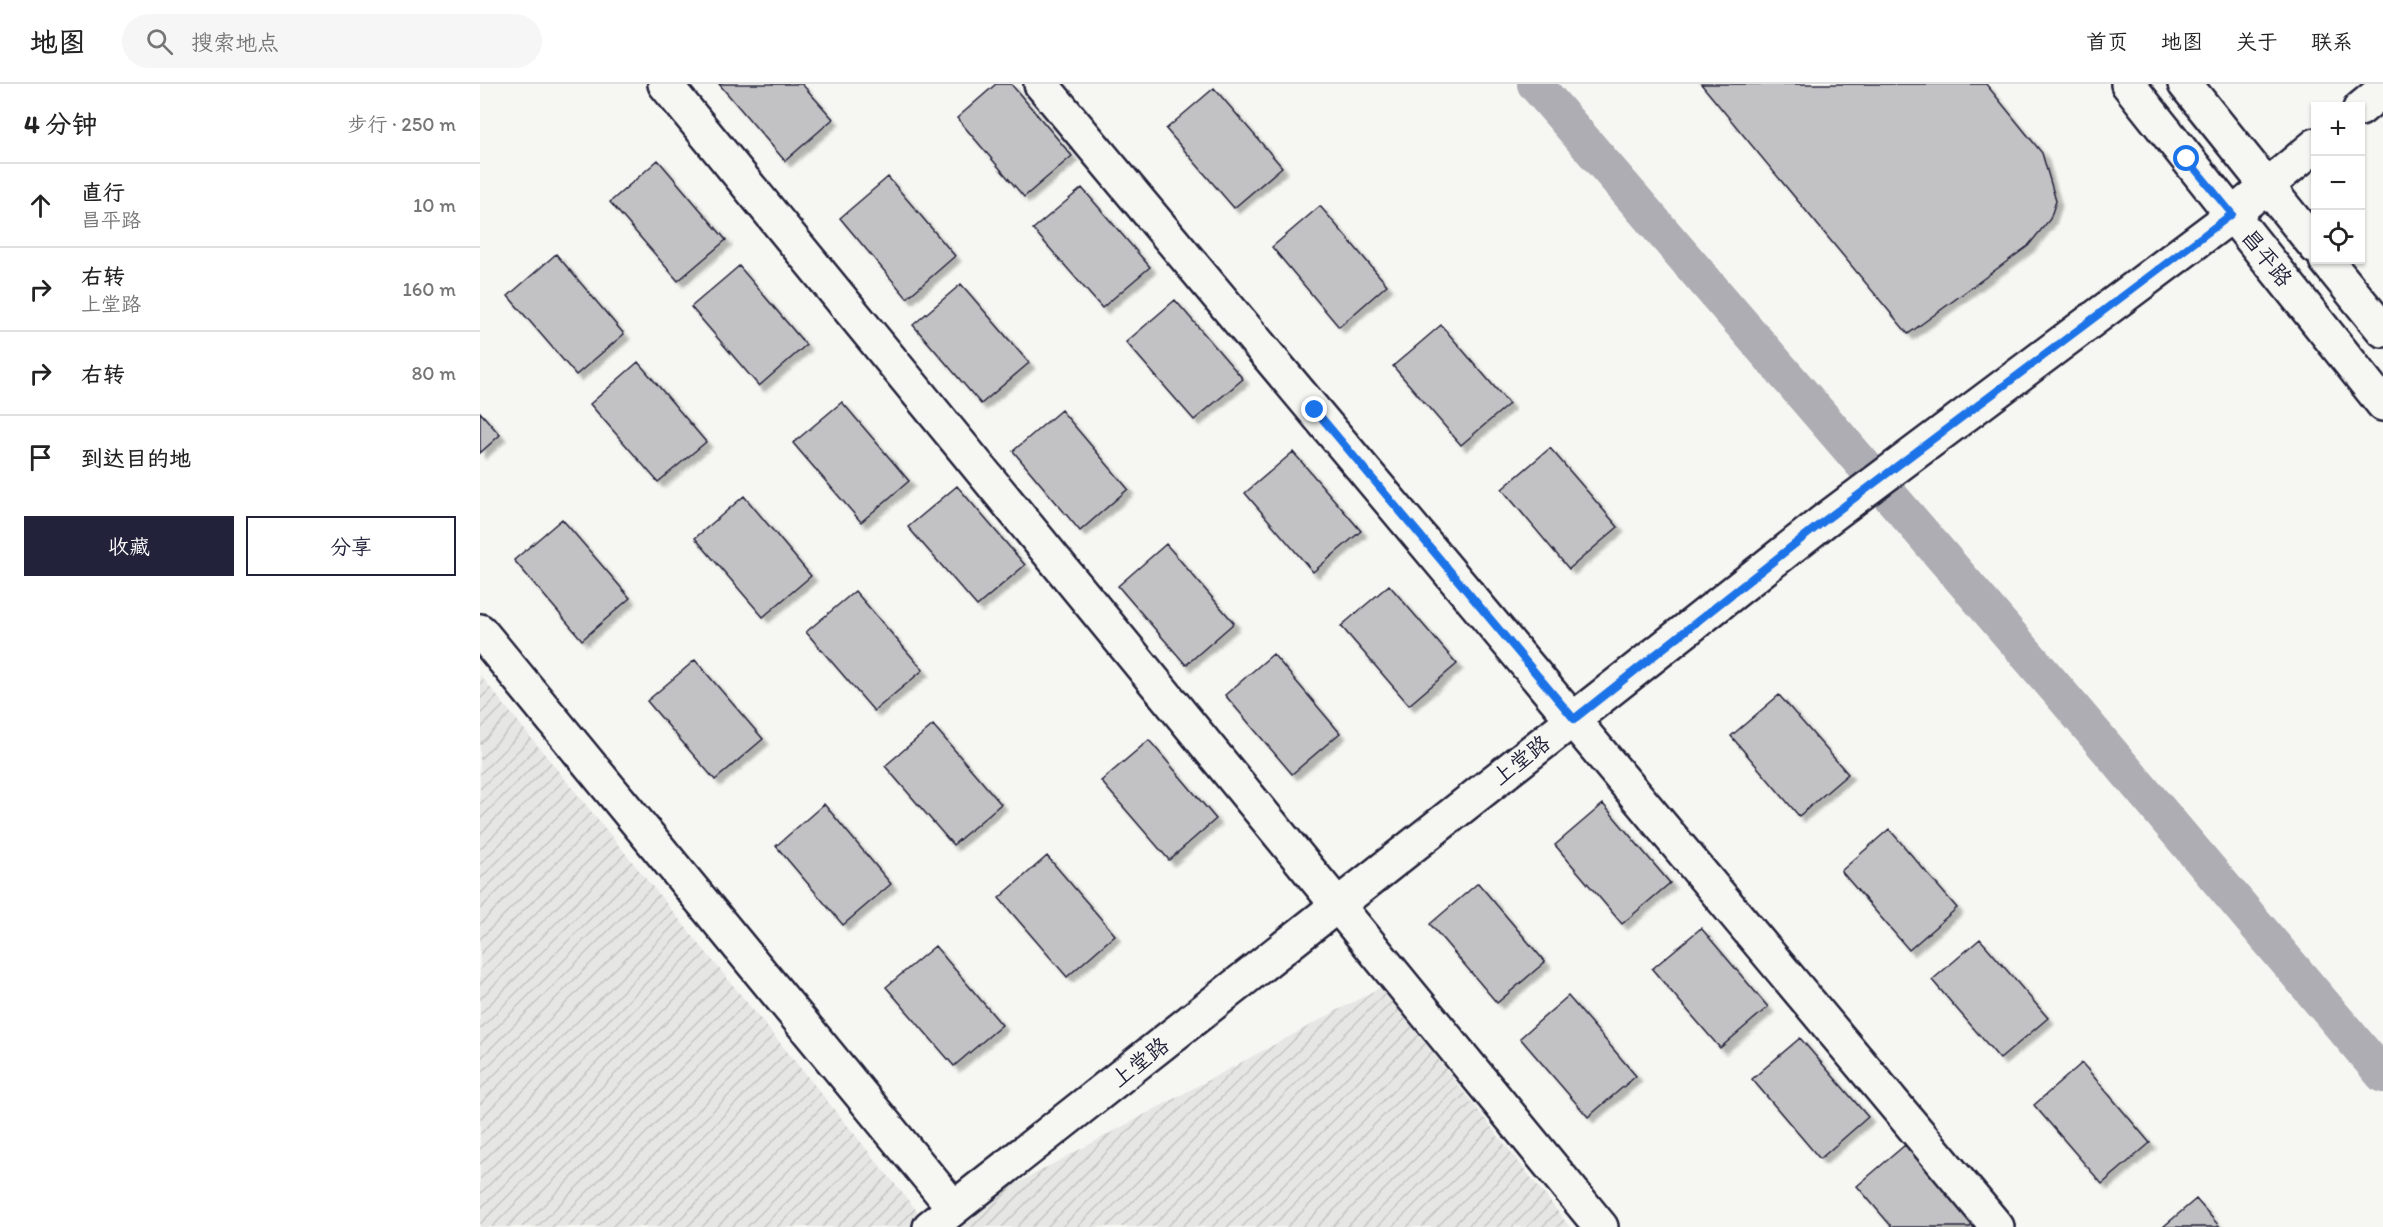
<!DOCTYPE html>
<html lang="zh">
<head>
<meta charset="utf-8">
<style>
	:root { --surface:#fff; --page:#f6f6f6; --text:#222; --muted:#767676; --line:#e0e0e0; --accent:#22223b }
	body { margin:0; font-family:Itim,"LXGW WenKai TC",sans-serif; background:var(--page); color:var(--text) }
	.controls { position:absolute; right:18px; top:18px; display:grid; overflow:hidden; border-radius:0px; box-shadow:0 2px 4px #0004 }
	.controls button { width:54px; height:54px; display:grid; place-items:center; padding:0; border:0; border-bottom:2px solid var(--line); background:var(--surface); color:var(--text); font:30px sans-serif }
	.stop { position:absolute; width:18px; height:18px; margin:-14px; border:4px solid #1a73e8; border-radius:50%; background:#fff }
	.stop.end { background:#1a73e8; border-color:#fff; box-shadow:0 2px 6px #0008 }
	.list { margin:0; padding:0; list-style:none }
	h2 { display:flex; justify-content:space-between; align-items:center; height:78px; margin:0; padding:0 24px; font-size:26px }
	h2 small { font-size:20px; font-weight:400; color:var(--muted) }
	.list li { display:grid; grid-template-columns:39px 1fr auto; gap:18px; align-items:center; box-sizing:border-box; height:84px; padding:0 24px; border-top:2px solid var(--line) }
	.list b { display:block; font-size:22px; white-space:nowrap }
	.list p { margin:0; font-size:20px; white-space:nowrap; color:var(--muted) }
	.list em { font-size:20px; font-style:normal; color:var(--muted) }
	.actions { display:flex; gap:12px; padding:18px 24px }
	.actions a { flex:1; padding:14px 0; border:2px solid var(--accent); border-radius:0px; text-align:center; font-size:21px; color:var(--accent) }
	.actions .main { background:var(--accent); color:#fff }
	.icon { flex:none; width:33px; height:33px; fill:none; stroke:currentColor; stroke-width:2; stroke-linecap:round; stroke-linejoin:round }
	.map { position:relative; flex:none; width:1903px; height:1143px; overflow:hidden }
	header { display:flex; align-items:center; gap:36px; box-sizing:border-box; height:84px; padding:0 30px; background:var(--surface); border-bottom:2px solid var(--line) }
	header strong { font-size:28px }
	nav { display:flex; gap:33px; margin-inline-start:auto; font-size:21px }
	.search { width:420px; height:54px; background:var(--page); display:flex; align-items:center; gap:15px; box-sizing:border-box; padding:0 21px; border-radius:33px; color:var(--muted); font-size:22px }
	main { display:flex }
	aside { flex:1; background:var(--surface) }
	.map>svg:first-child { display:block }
</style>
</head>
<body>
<header>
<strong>地图</strong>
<div class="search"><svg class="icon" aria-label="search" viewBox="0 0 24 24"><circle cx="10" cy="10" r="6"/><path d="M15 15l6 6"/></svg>搜索地点</div>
<nav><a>首页</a><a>地图</a><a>关于</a><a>联系</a></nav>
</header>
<main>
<aside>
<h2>4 分钟<small>步行 · 250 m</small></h2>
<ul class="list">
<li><svg class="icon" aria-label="ahead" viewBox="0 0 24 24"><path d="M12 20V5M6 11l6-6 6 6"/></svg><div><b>直行</b><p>昌平路</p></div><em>10 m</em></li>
<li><svg class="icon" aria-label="right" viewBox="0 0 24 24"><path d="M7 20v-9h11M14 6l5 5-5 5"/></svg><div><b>右转</b><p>上堂路</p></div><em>160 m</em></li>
<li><svg class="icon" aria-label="right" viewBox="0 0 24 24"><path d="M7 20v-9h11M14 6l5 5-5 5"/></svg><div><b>右转</b></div><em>80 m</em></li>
<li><svg class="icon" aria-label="arrive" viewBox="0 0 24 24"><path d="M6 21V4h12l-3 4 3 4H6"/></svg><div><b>到达目的地</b></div></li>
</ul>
<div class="actions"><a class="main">收藏</a><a>分享</a></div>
</aside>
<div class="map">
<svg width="1903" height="1143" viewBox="0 0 1903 1143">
	<defs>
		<pattern id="industrial-furrows" width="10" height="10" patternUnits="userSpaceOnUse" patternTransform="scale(1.5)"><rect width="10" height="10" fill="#e6e6e4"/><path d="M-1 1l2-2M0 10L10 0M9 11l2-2" fill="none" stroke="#c5c5c4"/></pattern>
		<filter id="shadow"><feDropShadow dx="5.5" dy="5.5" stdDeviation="1.5" flood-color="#0004"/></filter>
	</defs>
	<rect width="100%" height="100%" fill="#f6f6f2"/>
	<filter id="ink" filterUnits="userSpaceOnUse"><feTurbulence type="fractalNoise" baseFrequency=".0167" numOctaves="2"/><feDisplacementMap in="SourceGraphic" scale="12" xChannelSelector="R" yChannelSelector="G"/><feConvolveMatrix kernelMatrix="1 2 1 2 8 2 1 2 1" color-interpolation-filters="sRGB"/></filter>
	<g filter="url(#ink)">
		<!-- industrial -->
		<path fill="url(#industrial-furrows)" d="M0,591L450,1143H0Z
			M901,903L1090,1143H456Z"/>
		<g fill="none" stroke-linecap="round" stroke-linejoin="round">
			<!-- canal -->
			<path stroke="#adadb3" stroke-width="36" d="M1055,0L1587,617L1903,991"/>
		</g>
		<!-- building -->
		<path fill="#c2c2c4" stroke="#22223b" stroke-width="1.5" filter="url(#shadow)" d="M239,0H322L353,35L305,77Z
			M516,0H531L592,72L544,113L477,34Z
			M1221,0H1506L1562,69L1576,117L1570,135L1548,162L1428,250Z
			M734,4L802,83L754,124L686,45Z
			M178,76L246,156L198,197L130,118Z
			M408,93L475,172L427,214L360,134Z
			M602,104L670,183L622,224L553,145Z
			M840,122L907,201L859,243L792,163Z
			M76,170L144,250L96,291L28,212Z
			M259,182L326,261L279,302L211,223Z
			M481,200L549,279L501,320L433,241Z
			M695,216L763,295L714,336L646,258Z
			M961,241L1029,320L981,361L913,282Z
			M158,278L226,358L178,398L110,320Z
			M362,318L429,397L381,438L313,359Z
			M581,326L648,405L600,447L533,367Z
			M0,328L20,351L0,369Z
			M1070,364L1138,443L1089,485L1022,405Z
			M813,368L881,447L833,488L765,409Z
			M477,402L545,481L497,522L428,443Z
			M264,412L331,492L283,533L215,454Z
			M82,435L150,514L102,556L34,476Z
			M686,460L754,539L706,581L638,502Z
			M909,501L977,580L929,621L861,542Z
			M375,507L443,586L394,627L326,548Z
			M793,570L860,649L812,690L745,611Z
			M215,576L283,655L235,696L167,617Z
			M1299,611L1368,690L1319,732L1251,652Z
			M453,641L521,720L473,761L405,682Z
			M669,656L736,735L689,776L621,697Z
			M344,720L411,800L363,841L296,762Z
			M1123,720L1190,799L1142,840L1075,761Z
			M1409,745L1477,824L1429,866L1361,787Z
			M567,772L635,851L587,893L519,814Z
			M998,799L1065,878L1017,919L950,840Z
			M1221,844L1288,923L1240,964L1172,885Z
			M1500,855L1568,934L1520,975L1452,896Z
			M455,862L522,941L474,982L406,903Z
			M1088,912L1156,992L1108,1033L1040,954Z
			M1320,954L1388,1033L1340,1075L1272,995Z
			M1602,979L1670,1059L1622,1100L1554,1021Z
			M1425,1061L1493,1140L1490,1143H1412L1377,1102Z
			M1716,1115L1740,1143H1683Z"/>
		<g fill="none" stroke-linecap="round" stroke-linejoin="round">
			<defs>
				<path id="street" d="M185,0L1121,1143
					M561,0L1517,1143
					M1880,25L1903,6
					M0,547L474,1124
					M450,1143L1344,437L1752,131L1836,61"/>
				<path id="secondary" d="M1648,0L1903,320
					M1705,0L1836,163
					M1846,176L1903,246"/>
			</defs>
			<!-- street casing -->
			<use href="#street" stroke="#22223b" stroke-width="38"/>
			<!-- secondary casing -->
			<use href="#secondary" stroke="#22223b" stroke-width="38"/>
			<!-- street -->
			<use href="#street" stroke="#f6f6f2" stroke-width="33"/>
			<!-- secondary -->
			<use href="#secondary" stroke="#f6f6f2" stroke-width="33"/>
		</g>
	</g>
	<g fill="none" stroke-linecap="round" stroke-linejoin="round" filter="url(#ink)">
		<!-- route -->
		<path stroke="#1a73e8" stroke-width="8" d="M835,326L1094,635L1344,437L1752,130L1707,75"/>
	</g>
	<g text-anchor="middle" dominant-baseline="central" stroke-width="5" stroke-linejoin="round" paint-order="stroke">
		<!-- street labels -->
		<g font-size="22" fill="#22223b" stroke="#f6f6f2">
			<text transform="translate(1787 174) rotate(51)">昌平路</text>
			<text transform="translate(1041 676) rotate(-38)">上堂路</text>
			<text transform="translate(660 978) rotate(-38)">上堂路</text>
		</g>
	</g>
</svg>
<div class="controls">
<button>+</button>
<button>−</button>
<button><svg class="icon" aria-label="locate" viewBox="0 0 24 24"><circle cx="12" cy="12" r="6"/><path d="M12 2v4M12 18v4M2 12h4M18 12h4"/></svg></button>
</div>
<div class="stop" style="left:1707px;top:75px"></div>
<div class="stop end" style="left:835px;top:326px"></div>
</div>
</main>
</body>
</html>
